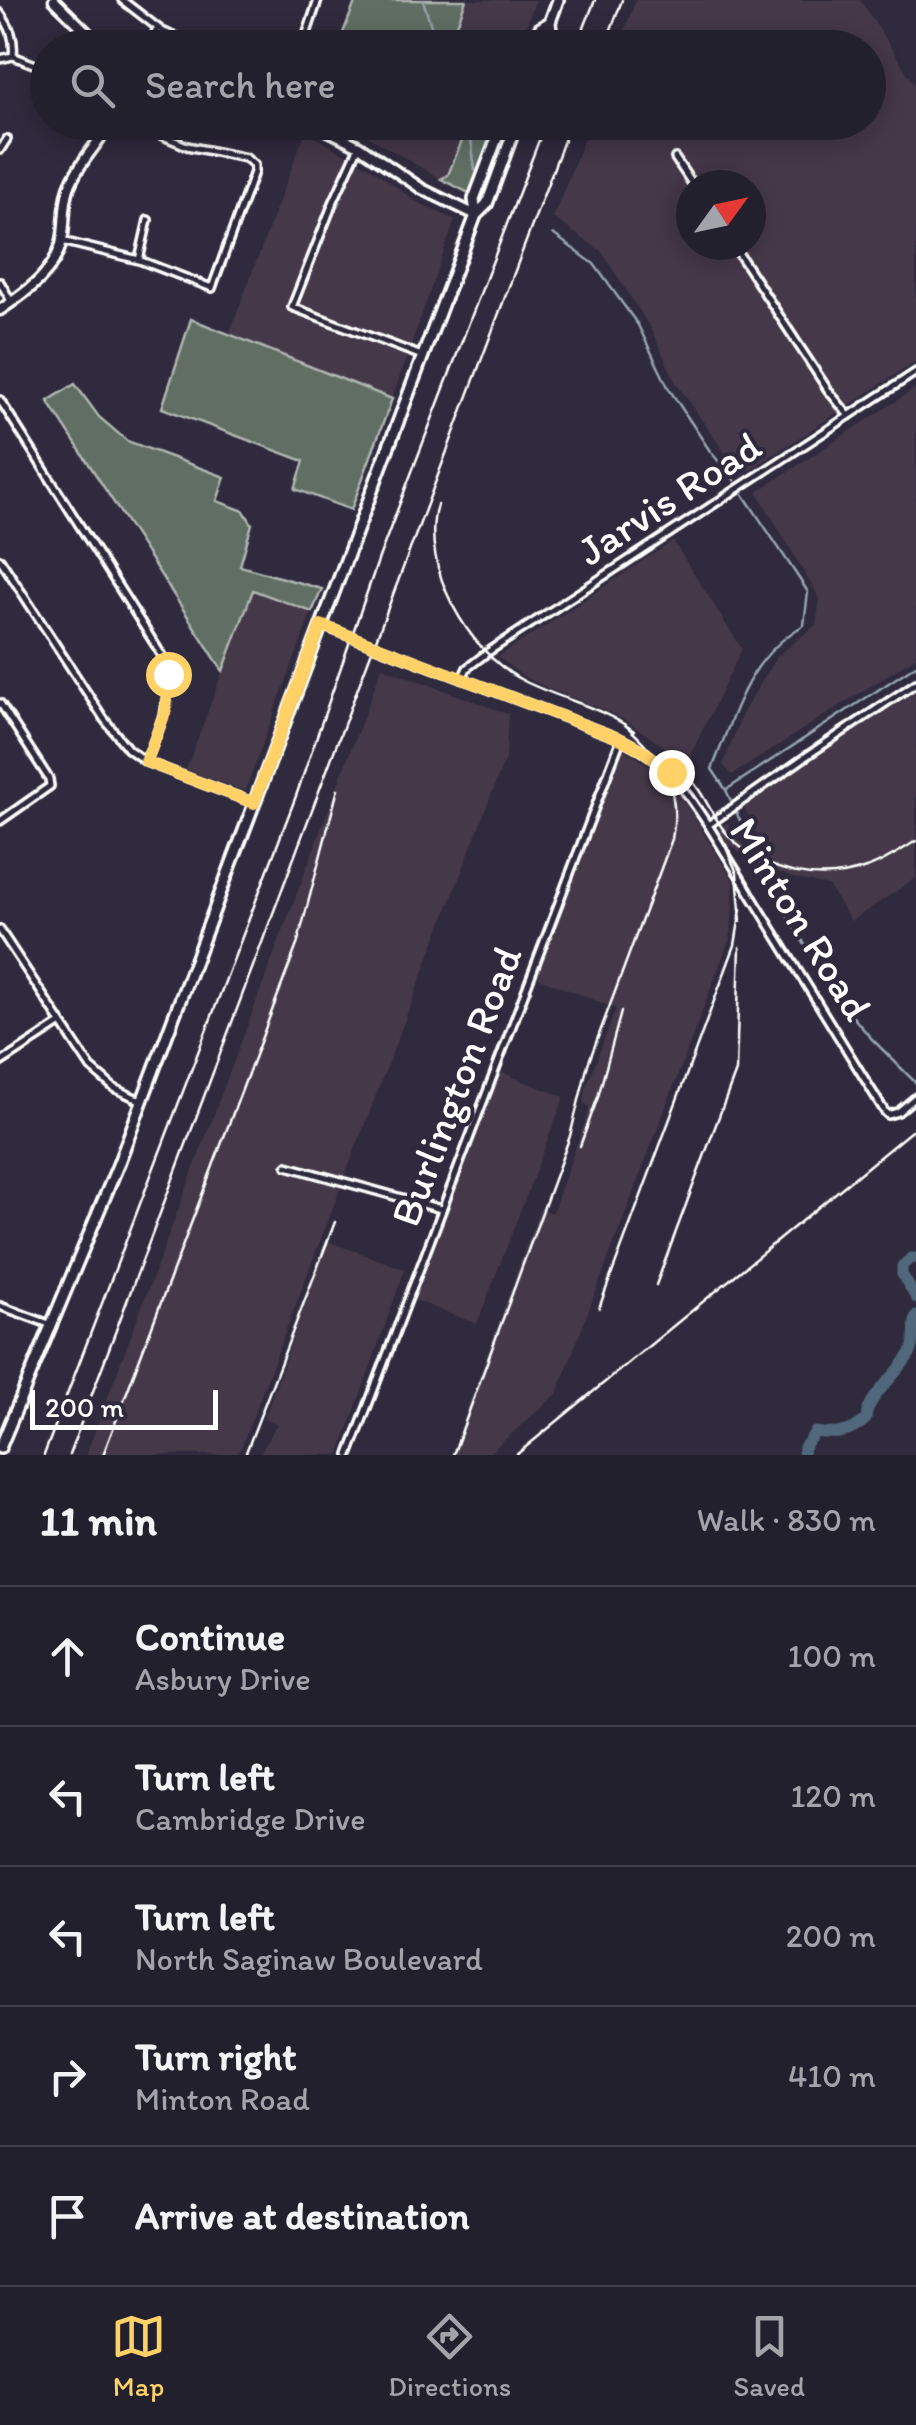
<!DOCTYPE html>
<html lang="en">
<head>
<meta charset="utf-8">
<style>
	:root { --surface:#23202e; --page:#2f2d3a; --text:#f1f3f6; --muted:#a3a3aa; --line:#403e4a; --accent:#ffd166 }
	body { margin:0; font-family:Itim,sans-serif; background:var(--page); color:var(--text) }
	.compass { position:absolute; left:676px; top:170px; width:90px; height:90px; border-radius:50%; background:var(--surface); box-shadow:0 5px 25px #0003; rotate:57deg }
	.scale { position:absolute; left:30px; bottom:25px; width:188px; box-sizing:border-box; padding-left:10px; border:5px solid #fff; border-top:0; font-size:28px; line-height:35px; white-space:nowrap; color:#fff; -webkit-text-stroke:8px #2f2a3d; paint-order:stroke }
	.stop { position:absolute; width:30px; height:30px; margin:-22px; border:8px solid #ffd166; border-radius:50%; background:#fff }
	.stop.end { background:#ffd166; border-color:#fff; box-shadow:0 2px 10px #0008 }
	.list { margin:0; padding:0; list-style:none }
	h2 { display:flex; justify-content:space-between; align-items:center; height:130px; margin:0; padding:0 40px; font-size:42px }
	h2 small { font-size:32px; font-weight:400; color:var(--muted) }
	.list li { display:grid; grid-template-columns:65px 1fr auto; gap:30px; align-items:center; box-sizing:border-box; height:140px; padding:0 40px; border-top:2px solid var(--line) }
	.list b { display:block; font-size:38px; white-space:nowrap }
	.list p { margin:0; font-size:32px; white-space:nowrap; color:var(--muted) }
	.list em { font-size:32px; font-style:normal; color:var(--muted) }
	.icon { flex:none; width:55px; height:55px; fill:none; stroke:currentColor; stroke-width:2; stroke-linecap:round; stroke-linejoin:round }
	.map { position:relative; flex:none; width:916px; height:1455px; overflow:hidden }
	.search { position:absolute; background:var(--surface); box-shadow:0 5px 25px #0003; left:30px; right:30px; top:30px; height:110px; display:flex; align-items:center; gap:25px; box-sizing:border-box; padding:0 35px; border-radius:55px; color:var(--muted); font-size:38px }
	.sheet { height:830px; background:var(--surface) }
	nav { display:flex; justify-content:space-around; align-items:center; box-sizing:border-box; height:140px; border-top:2px solid var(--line); background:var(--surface); font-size:28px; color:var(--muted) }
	nav a { display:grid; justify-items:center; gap:5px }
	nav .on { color:var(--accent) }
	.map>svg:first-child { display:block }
</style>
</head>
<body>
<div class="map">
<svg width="916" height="1455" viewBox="0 0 916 1455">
	<rect width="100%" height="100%" fill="#2f2a3d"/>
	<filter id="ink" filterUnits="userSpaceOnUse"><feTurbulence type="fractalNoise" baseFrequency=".01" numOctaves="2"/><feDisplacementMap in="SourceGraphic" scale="20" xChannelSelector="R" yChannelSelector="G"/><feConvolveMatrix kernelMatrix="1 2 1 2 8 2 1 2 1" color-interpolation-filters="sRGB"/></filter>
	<g filter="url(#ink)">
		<!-- built -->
		<path fill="#443948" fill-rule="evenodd" d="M466,0H536L518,47H486L464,39L457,25Z
			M636,0H860L916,86V361L741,476L676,383L651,329L601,251L553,218L590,123L868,122V48L618,47ZM691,185H751V245H691Z
			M334,123H464L466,131L448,175L441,179L367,136Z
			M305,132L371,168L415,201L455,220L392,399L229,334Z
			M916,388V657L732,775L723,765L742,714L777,656L816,625L820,599L757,492Z
			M673,541L742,649L687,762L626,721L600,708L549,689L521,675L498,657Z
			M253,590L312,612L245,791L186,770Z
			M382,667L508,714L506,756L240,1450L236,1455H86Z
			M916,691V878L851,921L828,886L793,878L750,861L732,846L727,850L715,830L728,823L735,838L760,856L768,859L744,807L809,761Z
			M623,748L672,782L734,882L731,935L557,1394L487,1455H451L540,1208L552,1213L590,1108L584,1103L586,1087L616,1009L537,977Z
			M501,1072L564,1097L477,1324L414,1300Z
			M327,1241L405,1269L339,1455H259L277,1424L264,1419Z"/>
		<!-- green -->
		<path fill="#616e64" stroke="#b0b6b2" stroke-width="2.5" d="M356,0H466L457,25L461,47H365L341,38Z
			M464,123H499L471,194L441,179L448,175L466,131Z
			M191,319L392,399L351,510L295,489L304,461L162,408Z
			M75,384L99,417L127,441L225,477L217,501L244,511L252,524L240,566L322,589L312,612L253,590L223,671L48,401Z"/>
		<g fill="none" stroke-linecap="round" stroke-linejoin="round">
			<!-- stream -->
			<path stroke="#97a4b0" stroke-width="2.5" d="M423,0L438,48
				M469,122L475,170
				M553,234L594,264L638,325L669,389L710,451L735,481
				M743,494L808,592L804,625C747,658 736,711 712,769L726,790L770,886L836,997L871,1038L916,1083
				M726,790L916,665"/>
			<!-- river -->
			<path stroke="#51687c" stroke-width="11" d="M916,1258H911L902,1266V1274L916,1298
				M803,1455L804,1447L815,1432C835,1435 851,1434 866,1419C867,1395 902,1372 912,1350C916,1340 913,1327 916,1316"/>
			<defs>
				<path id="street" d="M122,0L162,31L200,48
					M0,13C10,27 15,38 13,56
					M146,48L158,28
					M158,48L166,33
					M296,48L307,33L318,0
					M13,56L48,70
					M0,59L13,56
					M359,146L333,203L292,307L422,356
					M0,150L7,139
					M675,158L693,185
					M62,241L139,260L212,288L254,172V165L246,158L187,146L129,122
					M733,245L828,390L849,416
					M139,260L148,220
					M0,282L11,301
					M0,400L163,657C175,698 160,725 146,762
					M0,559L104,719L128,749L146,762L254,803
					M323,626L621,739C668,762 680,783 708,825L885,1112L888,1115L898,1112L916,1097
					M462,679L467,668L488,652L916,372
					M0,703L49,779L50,786L0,821
					M708,825L808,755L916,683
					M0,930L91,1068L114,1088L142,1101
					M0,1063L60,1024
					M287,1166L441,1209
					M0,1306L49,1324
					M349,1455L621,739"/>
				<path id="secondary" d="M54,0L103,48
					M311,122L359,146L422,189L476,215
					M0,310C28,291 58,271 63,235C65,219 64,203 69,188C77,165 98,144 111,122"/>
				<path id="primary" d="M532,48L540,28L550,22
					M545,48L551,31L550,22L558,0
					M476,214L474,199L503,122
					M0,1448L118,1165L476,215L487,204L517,122"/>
			</defs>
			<!-- street casing -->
			<use href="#street" stroke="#fff" stroke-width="12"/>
			<!-- secondary casing -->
			<use href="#secondary" stroke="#fff" stroke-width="15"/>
			<!-- primary casing -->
			<use href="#primary" stroke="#fff" stroke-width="16"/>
			<!-- street -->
			<use href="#street" stroke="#2f2a3d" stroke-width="5"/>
			<!-- secondary -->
			<use href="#secondary" stroke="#2f2a3d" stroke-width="8"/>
			<!-- primary -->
			<use href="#primary" stroke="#2f2a3d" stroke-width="9"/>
			<!-- rail -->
			<path stroke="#fff" stroke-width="2.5" d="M576,48L595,0
				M604,48L622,0
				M437,505C419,566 468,652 522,680C558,699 601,706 634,731
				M662,752C676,763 689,775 699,790C709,805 716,822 728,835C763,874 821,885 869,867C886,861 901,850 916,841
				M721,836L737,873L741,922
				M580,1146L598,1097L621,1012
				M656,1285L736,1071L740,947
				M599,1308L735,945L741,909
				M44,1455L296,796L380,555L546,122
				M69,1455L571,122
				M103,1455L297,945L338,789
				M245,1455L335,1222
				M453,1455L570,1136L588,1064L672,839C682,788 661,756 624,724
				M516,1455L916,1127"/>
		</g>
	</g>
	<g fill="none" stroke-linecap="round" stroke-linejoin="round" filter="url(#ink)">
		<!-- route -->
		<path stroke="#ffd166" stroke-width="12" d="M168,674L166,710L146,762L254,803L321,625L621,739L642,750L671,772"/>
	</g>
	<g text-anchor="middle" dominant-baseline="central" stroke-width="8" stroke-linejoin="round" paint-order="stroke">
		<!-- street labels -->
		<g font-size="42" fill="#fff" stroke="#2f2a3d">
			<text transform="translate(669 498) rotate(-33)">Jarvis Road</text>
			<text transform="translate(801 919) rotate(58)">Minton Road</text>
			<text transform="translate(456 1086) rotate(-69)">Burlington Road</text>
		</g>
	</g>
</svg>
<svg class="compass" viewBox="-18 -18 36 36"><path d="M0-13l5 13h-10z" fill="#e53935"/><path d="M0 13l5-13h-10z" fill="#a3a3aa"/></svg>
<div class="scale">200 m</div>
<div class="stop" style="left:168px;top:674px"></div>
<div class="stop end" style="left:671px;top:772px"></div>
<div class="search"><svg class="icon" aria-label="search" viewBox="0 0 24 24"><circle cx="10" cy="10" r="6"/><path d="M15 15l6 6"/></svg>Search here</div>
</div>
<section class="sheet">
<h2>11 min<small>Walk · 830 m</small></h2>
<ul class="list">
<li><svg class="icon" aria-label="ahead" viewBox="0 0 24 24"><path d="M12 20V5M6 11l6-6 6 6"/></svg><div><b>Continue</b><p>Asbury Drive</p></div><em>100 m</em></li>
<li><svg class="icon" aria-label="left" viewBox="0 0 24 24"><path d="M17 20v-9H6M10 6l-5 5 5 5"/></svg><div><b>Turn left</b><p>Cambridge Drive</p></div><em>120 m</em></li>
<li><svg class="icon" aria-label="left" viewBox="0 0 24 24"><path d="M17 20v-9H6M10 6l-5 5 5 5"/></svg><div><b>Turn left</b><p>North Saginaw Boulevard</p></div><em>200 m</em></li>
<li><svg class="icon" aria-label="right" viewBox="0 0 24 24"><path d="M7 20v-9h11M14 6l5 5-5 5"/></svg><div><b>Turn right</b><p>Minton Road</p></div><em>410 m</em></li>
<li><svg class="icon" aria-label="arrive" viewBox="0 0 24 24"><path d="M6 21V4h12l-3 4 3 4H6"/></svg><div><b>Arrive at destination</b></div></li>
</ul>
</section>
<nav>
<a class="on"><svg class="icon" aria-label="map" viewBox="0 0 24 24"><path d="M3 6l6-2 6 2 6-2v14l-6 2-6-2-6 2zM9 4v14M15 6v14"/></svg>Map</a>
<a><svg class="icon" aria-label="directions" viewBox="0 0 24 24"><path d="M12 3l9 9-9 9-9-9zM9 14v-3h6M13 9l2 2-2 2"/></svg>Directions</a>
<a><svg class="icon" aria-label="saved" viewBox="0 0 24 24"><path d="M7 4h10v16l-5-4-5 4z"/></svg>Saved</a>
</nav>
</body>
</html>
